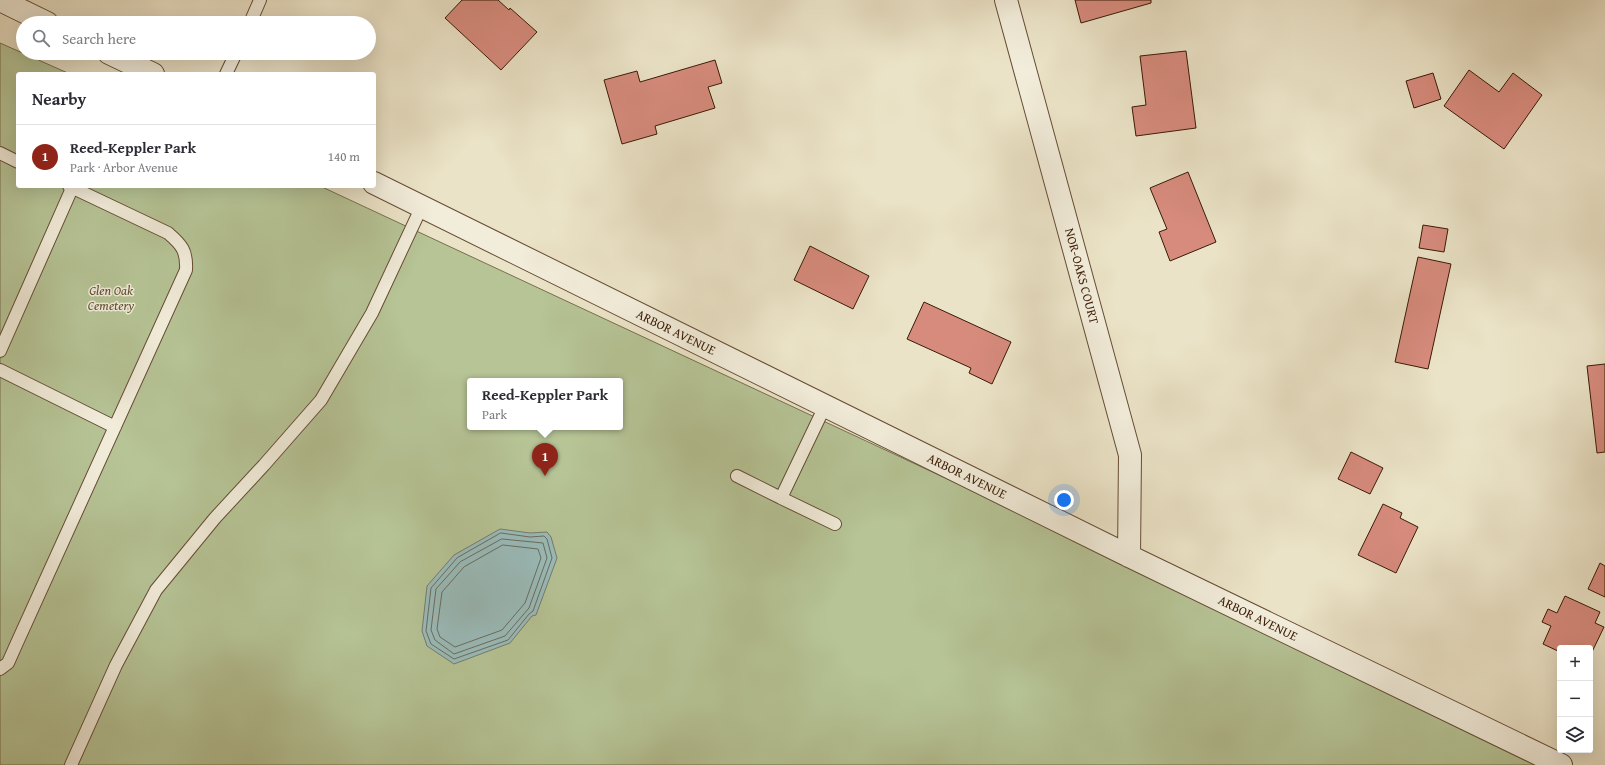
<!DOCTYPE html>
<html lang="en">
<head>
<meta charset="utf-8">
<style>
	:root { --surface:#fff; --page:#f7f7f7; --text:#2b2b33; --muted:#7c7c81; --line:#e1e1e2; --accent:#8f2418 }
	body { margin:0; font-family:"Gentium Book Plus",serif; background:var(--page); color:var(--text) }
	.controls { position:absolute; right:12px; bottom:12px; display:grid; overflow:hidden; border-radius:4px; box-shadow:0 4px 16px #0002 }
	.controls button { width:36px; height:36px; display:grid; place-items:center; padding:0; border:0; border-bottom:1px solid var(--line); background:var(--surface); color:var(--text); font:20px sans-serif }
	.you { position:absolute; left:1064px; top:500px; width:14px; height:14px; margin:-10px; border:3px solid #fff; border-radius:50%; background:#1a73e8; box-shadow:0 0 0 6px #1a73e833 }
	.badge { display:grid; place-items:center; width:26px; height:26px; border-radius:50%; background:var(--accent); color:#fff; font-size:13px; font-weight:700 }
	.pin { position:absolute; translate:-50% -33px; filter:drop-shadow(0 1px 2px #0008) }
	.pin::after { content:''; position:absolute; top:21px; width:14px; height:12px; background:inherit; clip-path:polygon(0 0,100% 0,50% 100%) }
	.popup { position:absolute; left:467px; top:378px; width:156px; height:52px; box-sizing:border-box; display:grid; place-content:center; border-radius:4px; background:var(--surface); filter:drop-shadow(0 1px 3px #0005); font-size:13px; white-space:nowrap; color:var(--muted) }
	.popup b { font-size:15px; color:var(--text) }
	.popup::after { content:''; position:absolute; left:50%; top:100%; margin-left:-8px; border:8px solid transparent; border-top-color:var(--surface) }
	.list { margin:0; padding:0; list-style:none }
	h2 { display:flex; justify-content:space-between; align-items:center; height:52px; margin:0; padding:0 16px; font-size:17px }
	h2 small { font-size:13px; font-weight:400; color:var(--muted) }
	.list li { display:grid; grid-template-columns:26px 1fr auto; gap:12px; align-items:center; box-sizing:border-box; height:64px; padding:0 16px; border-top:1px solid var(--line) }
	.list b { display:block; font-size:15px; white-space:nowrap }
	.list p { margin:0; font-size:13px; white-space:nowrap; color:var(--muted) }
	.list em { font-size:13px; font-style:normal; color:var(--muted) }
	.icon { flex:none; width:22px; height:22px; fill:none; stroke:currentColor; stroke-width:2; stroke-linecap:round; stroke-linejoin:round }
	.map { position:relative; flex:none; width:1605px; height:765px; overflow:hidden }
	.search { position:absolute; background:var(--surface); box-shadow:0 4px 16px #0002; left:16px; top:16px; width:360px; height:44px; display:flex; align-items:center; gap:10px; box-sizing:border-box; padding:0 14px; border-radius:22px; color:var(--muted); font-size:15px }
	.panel { position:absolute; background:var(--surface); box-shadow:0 4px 16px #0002; left:16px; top:72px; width:360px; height:116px; border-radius:4px }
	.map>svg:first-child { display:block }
</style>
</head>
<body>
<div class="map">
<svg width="1605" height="765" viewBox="0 0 1605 765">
	<rect width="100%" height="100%" fill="#ebe3c7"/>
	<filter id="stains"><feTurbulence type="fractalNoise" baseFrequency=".005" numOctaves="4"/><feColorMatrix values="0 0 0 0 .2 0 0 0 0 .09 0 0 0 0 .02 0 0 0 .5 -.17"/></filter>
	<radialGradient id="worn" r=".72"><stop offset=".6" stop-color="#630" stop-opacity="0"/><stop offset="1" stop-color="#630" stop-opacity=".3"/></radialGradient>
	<!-- green -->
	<path fill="#b6c496" stroke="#786f4d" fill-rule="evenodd" d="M0,43L70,74H18V186H320L1560,765H0ZM470,381H620V427H470Z"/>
	<!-- water -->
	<path fill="#9abdbc" stroke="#737c72" d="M500,529L530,533L547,532L551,537L557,558L536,615L532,616L510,643L454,664L427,646L422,631L427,586L454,555Z"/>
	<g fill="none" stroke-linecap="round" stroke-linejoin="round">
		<!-- shore -->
		<path stroke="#6a6c60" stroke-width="1" d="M501,533L530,537L544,536L547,539L552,558L533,611L529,614L508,640L454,659L431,644L426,631L431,588L457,558Z
			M502,539L543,543L547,558L529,608L505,636L454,654L435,640L431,630L436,589L460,562Z
			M503,545L538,549L541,558L525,603L502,630L455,647L440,637L437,629L442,592L464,567Z"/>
	</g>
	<!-- building -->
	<path fill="#d78b7d" stroke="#391a04" d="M462,0H498L509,10L510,8L537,32L501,70L445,18Z
		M1075,0H1151V3L1081,23Z
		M1186,51L1196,128L1136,136L1132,107L1146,105L1140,56Z
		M715,60L722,83L708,87L715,108L655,126L657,134L622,144L604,80L637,71L640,82Z
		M1469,70L1499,92L1513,73L1542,95L1504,149L1444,106Z
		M1433,73L1441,99L1414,108L1406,81Z
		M1188,172L1216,242L1170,261L1159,232L1167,229L1150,188Z
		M1423,225L1448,229L1444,252L1419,248Z
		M810,246L869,276L853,309L794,280Z
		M1418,257L1451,264L1428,369L1395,362Z
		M924,302L1011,342L992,384L969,373L971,368L907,339Z
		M1605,364V452L1597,453L1587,366Z
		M1351,452L1383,468L1370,494L1338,479Z
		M1383,504L1402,513L1400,518L1418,527L1396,573L1358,555Z
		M1600,563L1605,566V597L1588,589Z
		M1565,596L1600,612L1595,623L1604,627L1591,654L1590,653V648H1560V652L1543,644L1551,626L1542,622L1548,609L1557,613Z"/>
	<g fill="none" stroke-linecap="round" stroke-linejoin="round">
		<defs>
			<path id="service" d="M250,23L260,0
				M226,74L236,53
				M0,153L18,162
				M0,351L73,186
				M0,370L115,427
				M737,476L781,498L825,406
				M781,498L835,524
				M0,669L8,663L16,645L186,270C187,251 182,245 168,233L69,186
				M71,765L116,665L156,590L215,518L264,465L321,400L372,313L422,206"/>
			<path id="minor" d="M0,0L47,23
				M1006,0L1130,455L1129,556
				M109,53L153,74
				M374,183L1129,556L1561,765"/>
		</defs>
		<!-- service casing -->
		<use href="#service" stroke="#664c35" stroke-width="14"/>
		<!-- minor casing -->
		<use href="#minor" stroke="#664c35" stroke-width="24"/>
		<!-- service -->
		<use href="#service" stroke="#f2eddb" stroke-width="12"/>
		<!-- minor -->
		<use href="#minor" stroke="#f2eddb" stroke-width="22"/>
	</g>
	<g text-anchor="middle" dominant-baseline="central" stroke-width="3" stroke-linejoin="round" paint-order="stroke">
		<!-- street labels -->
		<g font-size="13" fill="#391a04" stroke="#f2eddb">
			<text transform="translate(1082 276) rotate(75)">NOR-OAKS COURT</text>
			<text transform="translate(676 332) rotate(26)">ARBOR AVENUE</text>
			<text transform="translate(967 476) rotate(26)">ARBOR AVENUE</text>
			<text transform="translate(1258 618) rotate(26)">ARBOR AVENUE</text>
		</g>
		<!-- park labels -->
		<g font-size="13" font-style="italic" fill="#5e4d30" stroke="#f2eddb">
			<text x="111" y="290">Glen Oak<tspan x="111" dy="15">Cemetery</tspan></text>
		</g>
	</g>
	<rect width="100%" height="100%" filter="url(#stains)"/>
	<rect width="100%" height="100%" fill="url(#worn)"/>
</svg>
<div class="controls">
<button>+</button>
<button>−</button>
<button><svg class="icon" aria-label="layers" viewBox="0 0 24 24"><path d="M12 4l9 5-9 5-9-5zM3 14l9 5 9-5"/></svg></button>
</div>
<div class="you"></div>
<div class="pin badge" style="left:545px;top:476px">1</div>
<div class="popup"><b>Reed-Keppler Park</b>Park</div>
<div class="search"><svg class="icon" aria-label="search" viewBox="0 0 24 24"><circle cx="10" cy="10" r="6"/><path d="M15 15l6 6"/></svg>Search here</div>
<section class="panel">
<h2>Nearby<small></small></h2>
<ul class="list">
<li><span class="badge">1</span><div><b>Reed-Keppler Park</b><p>Park · Arbor Avenue</p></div><em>140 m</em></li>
</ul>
</section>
</div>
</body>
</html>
